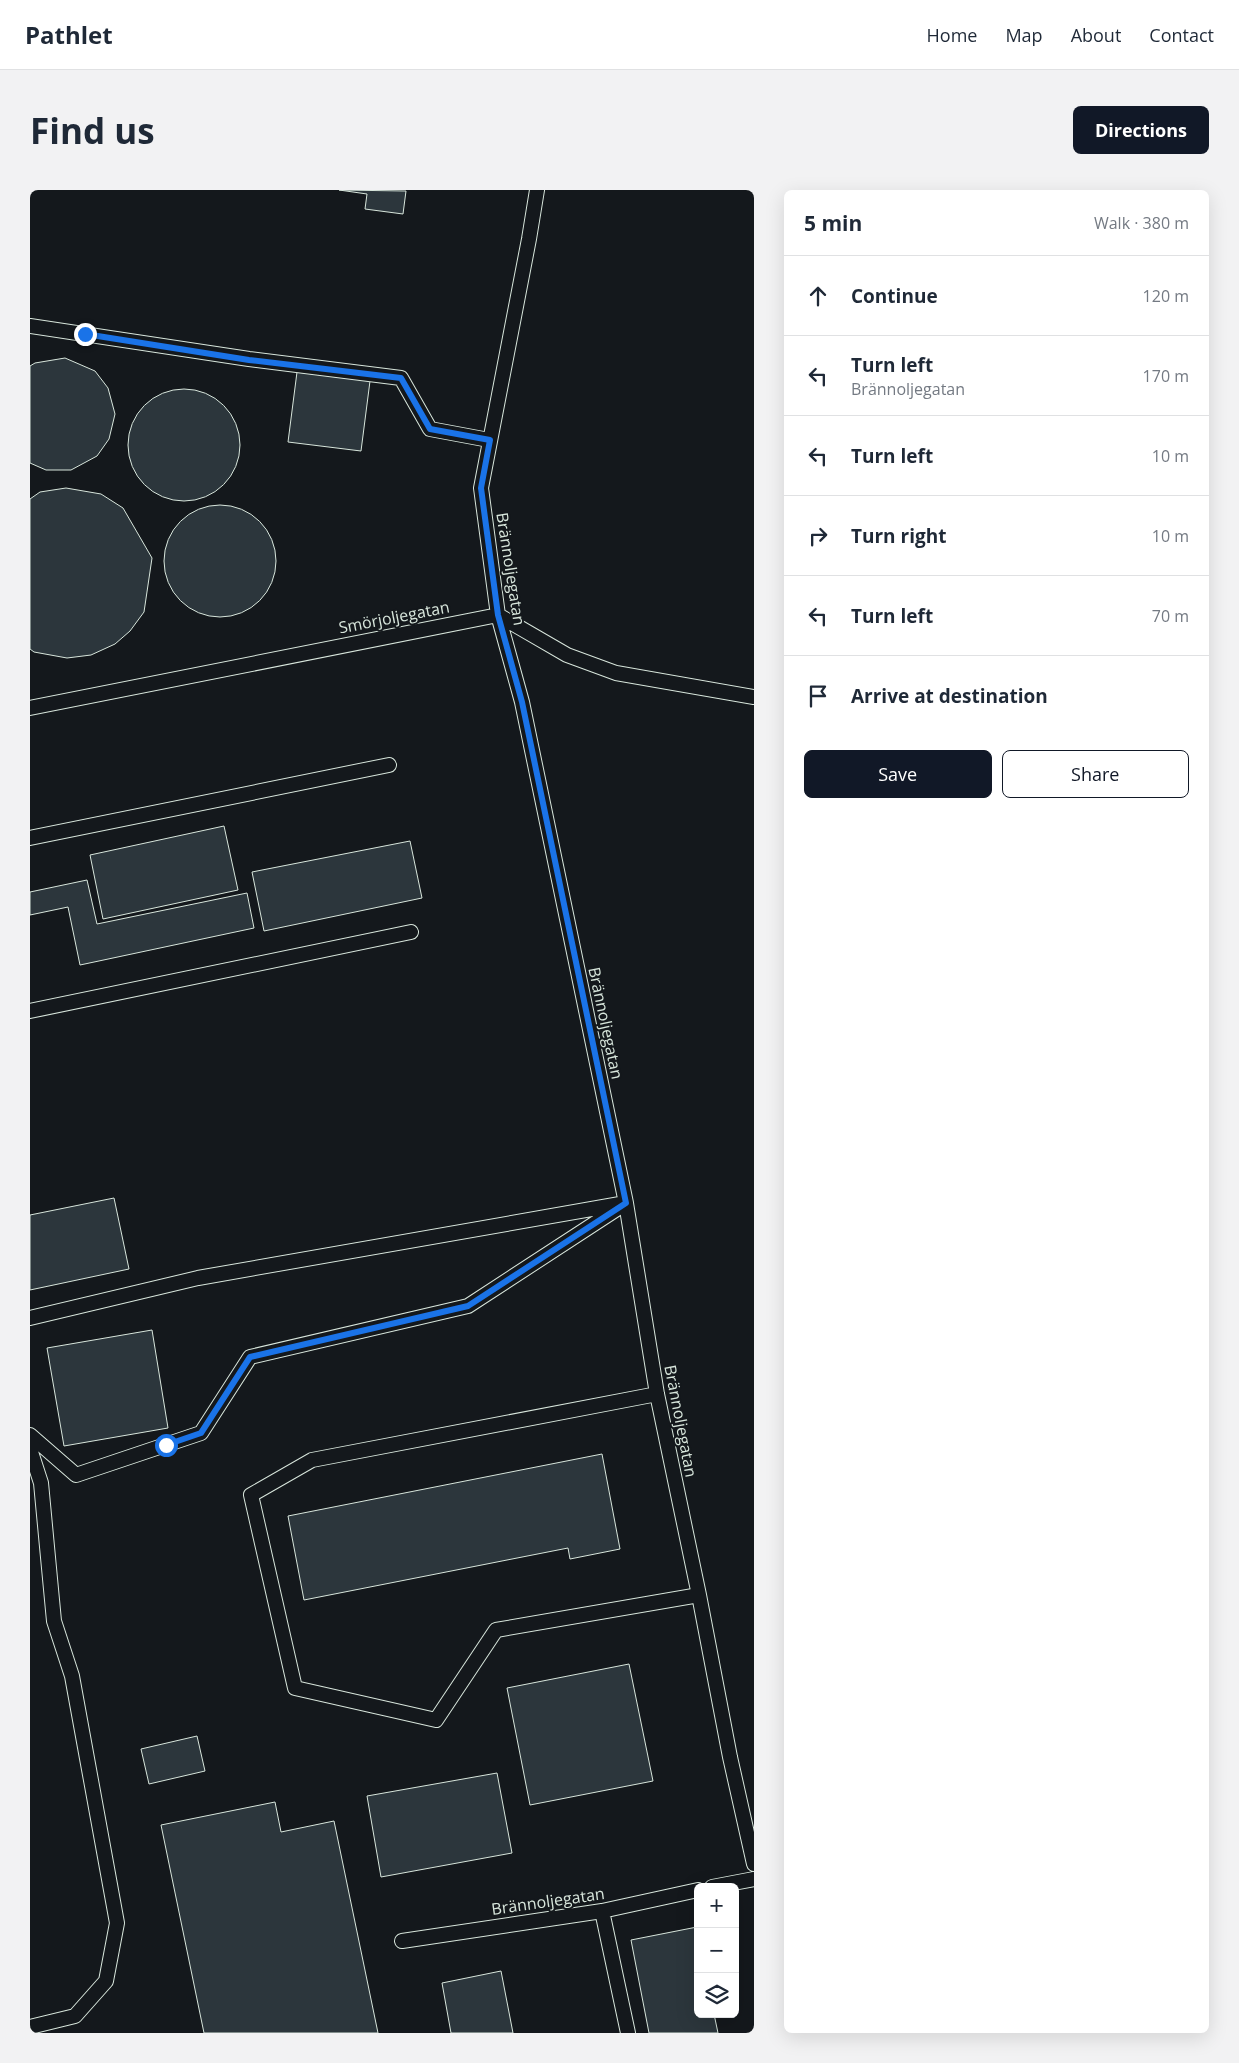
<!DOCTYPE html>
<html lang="en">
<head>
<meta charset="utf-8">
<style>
	:root { --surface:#fff; --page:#f2f2f3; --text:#1f2937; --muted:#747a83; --line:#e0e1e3; --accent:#111827 }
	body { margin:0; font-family:"Open Sans",sans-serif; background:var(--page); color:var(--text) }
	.controls { position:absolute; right:15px; bottom:15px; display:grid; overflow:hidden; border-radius:8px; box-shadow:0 5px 20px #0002 }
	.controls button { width:45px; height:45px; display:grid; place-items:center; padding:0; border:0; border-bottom:1px solid var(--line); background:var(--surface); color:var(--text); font:25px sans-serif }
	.stop { position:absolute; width:15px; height:15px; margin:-11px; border:4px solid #1a73e8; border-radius:50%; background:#fff }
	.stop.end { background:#1a73e8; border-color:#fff; box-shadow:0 1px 5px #0008 }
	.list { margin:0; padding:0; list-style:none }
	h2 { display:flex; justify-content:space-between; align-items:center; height:65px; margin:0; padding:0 20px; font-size:21px }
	h2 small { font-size:16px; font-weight:400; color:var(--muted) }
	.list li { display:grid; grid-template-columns:32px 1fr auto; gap:15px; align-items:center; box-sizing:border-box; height:80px; padding:0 20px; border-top:1px solid var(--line) }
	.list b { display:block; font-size:19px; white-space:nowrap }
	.list p { margin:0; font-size:16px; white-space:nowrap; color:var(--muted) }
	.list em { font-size:16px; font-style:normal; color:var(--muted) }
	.actions { display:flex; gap:10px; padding:15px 20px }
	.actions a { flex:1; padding:11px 0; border:1px solid var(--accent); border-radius:8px; text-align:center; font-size:18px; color:var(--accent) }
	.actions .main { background:var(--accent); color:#fff }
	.icon { flex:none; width:28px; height:28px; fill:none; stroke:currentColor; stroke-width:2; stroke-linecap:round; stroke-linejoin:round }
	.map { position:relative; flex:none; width:724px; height:1843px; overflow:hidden; border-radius:8px }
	header { display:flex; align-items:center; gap:30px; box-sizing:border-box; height:70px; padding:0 25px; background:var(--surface); border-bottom:1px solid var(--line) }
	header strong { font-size:24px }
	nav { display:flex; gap:28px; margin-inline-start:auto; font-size:18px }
	.intro { display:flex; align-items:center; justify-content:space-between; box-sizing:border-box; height:120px; padding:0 30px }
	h1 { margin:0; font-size:35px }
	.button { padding:12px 22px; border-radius:8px; background:var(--accent); color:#fff; font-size:18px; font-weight:700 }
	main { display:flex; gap:30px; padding:0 30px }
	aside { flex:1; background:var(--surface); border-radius:8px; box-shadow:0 5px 20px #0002 }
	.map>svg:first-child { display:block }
</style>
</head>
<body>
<header>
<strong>Pathlet</strong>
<nav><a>Home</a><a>Map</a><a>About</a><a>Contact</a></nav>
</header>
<div class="intro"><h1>Find us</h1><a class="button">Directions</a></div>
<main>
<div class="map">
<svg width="724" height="1843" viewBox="0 0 724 1843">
	<rect width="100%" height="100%" fill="#14181c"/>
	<!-- building -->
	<path fill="#2c363c" stroke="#d8e6dc" d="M309,0L376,1L373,24L335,19L337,4Z
		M35,168L65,181L78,198L85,224L79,249L67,266L41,280H16L0,273V176L5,173Z
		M267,182L340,191L331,261L258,252Z
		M98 255a56 56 0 1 1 112 0a56 56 0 1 1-112 0Z
		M36,298L71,304L93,318L122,368L114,422L100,441L85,454L61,465L37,468L4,462L0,459V309L10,302Z
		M134 371a56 56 0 1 1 112 0a56 56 0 1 1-112 0Z
		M194,636L208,700L73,729L60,665Z
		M380,651L392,708L234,741L222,682Z
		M57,690L67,734L217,703L224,738L50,775L38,717L0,725V702Z
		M84,1008L99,1079L0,1100V1025Z
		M122,1140L138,1238L34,1256L17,1158Z
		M572,1264L590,1359L540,1369L538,1358L274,1410L258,1326Z
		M599,1474L623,1591L500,1615L477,1498Z
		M167,1546L175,1581L119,1594L111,1559Z
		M467,1583L482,1663L351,1687L337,1606Z
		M245,1612L251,1642L304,1631L348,1843H174L131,1635Z
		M667,1737L668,1824H684L688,1843H619L601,1750Z
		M471,1781L483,1843H421L412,1793Z"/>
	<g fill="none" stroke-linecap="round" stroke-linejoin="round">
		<defs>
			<path id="service" d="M507,0L499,49L451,298L468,425L492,512L596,1013L627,1204L669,1405L700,1567L724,1674
				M0,136L219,169L371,188L400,239L459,250
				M0,518L468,425L537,465L586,483L724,507
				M0,648L359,575
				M0,821L381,742
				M0,1128L168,1088L590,1014
				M627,1204L282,1270L221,1305L265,1498L406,1530L466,1440L669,1405
				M0,1245L46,1285L171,1243L220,1167L438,1116L596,1013
				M0,1259L11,1293L24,1431L42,1486L87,1733L76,1791L45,1826L0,1837
				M682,1697L724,1689
				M572,1721L598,1843
				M372,1751L572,1721L668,1700"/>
		</defs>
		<!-- service casing -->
		<use href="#service" stroke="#d8e6dc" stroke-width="16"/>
		<!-- service -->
		<use href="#service" stroke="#14181c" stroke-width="14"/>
	</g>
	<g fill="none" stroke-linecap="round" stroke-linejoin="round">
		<!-- route -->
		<path stroke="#1a73e8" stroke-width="6" d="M55,144L219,170L371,188L400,239L460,250L451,298L468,425L492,512L596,1013L438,1116L220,1167L171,1243L136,1255"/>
	</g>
	<g text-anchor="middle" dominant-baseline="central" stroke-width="4" stroke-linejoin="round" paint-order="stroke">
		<!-- street labels -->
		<g font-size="16" fill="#d8e6dc" stroke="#14181c">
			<text transform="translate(481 379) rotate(81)">Brännoljegatan</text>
			<text transform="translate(364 427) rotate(-11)">Smörjoljegatan</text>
			<text transform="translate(576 833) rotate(78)">Brännoljegatan</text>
			<text transform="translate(651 1231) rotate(79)">Brännoljegatan</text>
			<text transform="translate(518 1711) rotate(-8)">Brännoljegatan</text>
		</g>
	</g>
</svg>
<div class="controls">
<button>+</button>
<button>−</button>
<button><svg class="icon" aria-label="layers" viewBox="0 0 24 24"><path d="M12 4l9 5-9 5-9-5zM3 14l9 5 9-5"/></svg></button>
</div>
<div class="stop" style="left:136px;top:1255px"></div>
<div class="stop end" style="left:55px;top:144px"></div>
</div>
<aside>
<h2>5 min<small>Walk · 380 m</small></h2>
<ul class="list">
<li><svg class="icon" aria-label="ahead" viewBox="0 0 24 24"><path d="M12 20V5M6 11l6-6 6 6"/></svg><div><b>Continue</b></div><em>120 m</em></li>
<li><svg class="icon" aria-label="left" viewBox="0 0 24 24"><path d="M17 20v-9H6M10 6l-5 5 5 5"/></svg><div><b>Turn left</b><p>Brännoljegatan</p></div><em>170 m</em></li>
<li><svg class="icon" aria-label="left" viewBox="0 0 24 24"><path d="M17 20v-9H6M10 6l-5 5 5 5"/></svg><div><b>Turn left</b></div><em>10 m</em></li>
<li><svg class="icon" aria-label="right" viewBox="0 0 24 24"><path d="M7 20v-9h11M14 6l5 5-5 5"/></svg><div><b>Turn right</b></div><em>10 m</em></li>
<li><svg class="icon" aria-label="left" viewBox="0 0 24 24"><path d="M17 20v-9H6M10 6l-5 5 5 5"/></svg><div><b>Turn left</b></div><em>70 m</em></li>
<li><svg class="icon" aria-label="arrive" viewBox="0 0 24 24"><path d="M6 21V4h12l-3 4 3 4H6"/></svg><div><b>Arrive at destination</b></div></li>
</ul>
<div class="actions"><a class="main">Save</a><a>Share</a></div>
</aside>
</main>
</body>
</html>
